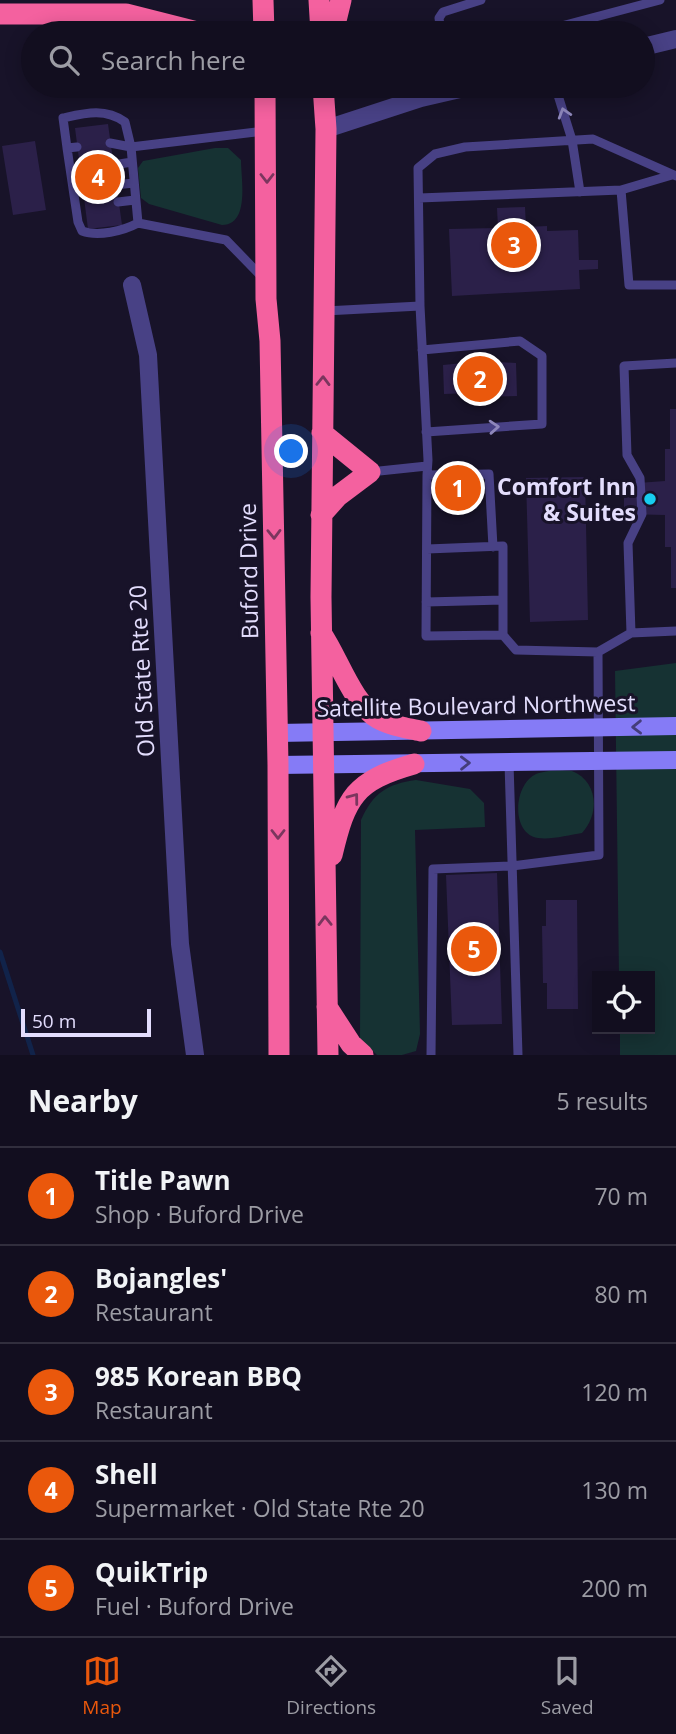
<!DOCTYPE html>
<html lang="en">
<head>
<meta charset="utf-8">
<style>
	:root { --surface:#120e1f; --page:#1b1728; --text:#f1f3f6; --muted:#9c9ca4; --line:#312e3d; --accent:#ea580c }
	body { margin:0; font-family:"Open Sans",sans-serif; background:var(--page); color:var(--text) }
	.controls { position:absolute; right:21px; bottom:21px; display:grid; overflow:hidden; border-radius:0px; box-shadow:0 4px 18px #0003 }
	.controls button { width:63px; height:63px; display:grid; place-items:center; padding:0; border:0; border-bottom:2px solid var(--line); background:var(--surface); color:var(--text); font:35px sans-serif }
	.scale { position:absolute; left:21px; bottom:18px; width:130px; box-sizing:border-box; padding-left:7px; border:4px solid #e3ddfd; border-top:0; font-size:19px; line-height:24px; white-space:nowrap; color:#e3ddfd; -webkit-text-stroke:5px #181329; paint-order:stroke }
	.you { position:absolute; left:292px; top:452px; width:24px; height:24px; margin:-18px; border:5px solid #fff; border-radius:50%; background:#1a73e8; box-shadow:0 0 0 10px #1a73e833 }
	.badge { display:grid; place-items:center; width:46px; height:46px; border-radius:50%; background:var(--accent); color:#fff; font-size:23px; font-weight:700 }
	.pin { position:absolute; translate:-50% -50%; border:4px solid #fff; box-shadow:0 2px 7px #0006 }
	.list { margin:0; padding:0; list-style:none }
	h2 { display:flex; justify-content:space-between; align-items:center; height:91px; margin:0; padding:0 28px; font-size:30px }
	h2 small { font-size:23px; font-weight:400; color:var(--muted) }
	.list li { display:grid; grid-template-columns:46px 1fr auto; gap:21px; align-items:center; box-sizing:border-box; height:98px; padding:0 28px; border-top:2px solid var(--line) }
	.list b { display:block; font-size:26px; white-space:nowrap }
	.list p { margin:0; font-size:23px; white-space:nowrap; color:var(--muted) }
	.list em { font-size:23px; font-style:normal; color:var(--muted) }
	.icon { flex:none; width:38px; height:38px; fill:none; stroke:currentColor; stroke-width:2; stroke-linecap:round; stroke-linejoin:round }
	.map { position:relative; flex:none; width:676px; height:1055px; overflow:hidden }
	.search { position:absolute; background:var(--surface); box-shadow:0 4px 18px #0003; left:21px; right:21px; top:21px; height:77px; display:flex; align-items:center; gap:18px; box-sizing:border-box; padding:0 24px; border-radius:38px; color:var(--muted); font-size:26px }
	.sheet { height:581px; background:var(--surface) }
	nav { display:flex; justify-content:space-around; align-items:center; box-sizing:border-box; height:98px; border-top:2px solid var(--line); background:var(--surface); font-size:19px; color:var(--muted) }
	nav a { display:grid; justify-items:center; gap:4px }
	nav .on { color:var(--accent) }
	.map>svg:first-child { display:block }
</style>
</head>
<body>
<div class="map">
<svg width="676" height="1055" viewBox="0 0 676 1055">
	<rect width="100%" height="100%" fill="#181329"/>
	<!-- green -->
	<path fill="#163233" d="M215,148H228L241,160C241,179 250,225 222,225L149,204L141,198L138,168L143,161Z
		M676,663V1055H620V1029H650V976H619L615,671Z
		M572,771C598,781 600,814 582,833C569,835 551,840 538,838C509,833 514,780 539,773C548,770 562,770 572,771Z
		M416,780L470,789L484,803L485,827L415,830L420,1034L416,1051L402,1055H377L360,1039L361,820C373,793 387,784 416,780Z"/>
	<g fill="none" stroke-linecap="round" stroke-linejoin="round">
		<!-- stream -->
		<path stroke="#11234a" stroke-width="5" d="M0,952L33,1055"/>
	</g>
	<!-- building -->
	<path fill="#2b2049" d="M108,124L122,225L88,229L75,128Z
		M35,141L46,210L13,215L2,146Z
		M525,207L526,227L547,226V231L578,230L579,260H598V269L579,270L580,289L452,296L449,229L498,228L497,208Z
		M484,361L516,363L517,396L475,397L471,393L444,394L443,365Z
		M670,409H676V588H671V547H665V515L624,514V484L665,481V449H670Z
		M585,477L588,620L530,622L526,478Z
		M475,479L477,509L441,511L439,481Z
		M497,873L502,1024L452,1025L446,875Z
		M546,900H577L578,1009H547V983H543L542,926H546Z"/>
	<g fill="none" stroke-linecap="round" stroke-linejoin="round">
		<!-- lane -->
		<path stroke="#484185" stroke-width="9" d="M441,33L439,18L443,12L481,0
			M535,33L660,0
			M559,86L557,92L572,140L580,192
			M77,147L67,148L78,222L82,231C98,237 123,231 138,223L131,147L110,143
			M67,148L63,118C86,113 105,108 125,122L131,147L265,131
			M113,165L132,162
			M116,185L133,183
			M621,190L672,175
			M419,198L621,190L629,285H676
			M118,202L135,200
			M138,223L226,240L262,277
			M420,306L428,460L427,475L426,636L503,635V546L427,549
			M325,311L420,306L418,168L435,154L465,147L593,139L676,176
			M422,350L520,341L542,356V424L426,432
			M370,472L427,466
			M427,475L489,474L493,547
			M426,602L503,600
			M631,633L628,543L642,514L640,478L627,455L624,366L676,363
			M503,635L516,650L598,652L631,633L676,631
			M509,763L518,1055
			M431,1055L433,869L512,866L599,855L598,652"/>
		<!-- street -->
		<path stroke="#484185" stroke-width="18" d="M643,47L676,39
			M326,129L421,98L473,86
			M132,285L148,355L180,944L195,1055"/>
		<!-- secondary -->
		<path stroke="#857bf6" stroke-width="18" d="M277,733L676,726
			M278,765L676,760"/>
		<!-- highway -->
		<path stroke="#f4619f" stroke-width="21" d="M263,0L264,33
			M319,0L321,33
			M0,14H126L201,33
			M333,33L341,0
			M265,86L266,299L270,341L278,765L279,1055
			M323,86L326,129L321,597L328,1055
			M321,515L338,496L370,472L322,433
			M321,633C339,659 352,704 379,719C390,726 408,728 421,731
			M332,855C346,797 354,781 414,764
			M327,1007L351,1044L363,1055"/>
	</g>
	<!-- one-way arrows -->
	<defs><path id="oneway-chevron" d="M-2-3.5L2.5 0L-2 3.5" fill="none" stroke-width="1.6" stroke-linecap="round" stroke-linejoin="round" transform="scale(1.75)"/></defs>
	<g stroke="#8e87bb">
		<use href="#oneway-chevron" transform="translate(564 113) rotate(-107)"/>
		<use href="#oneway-chevron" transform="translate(494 427) rotate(-4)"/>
	</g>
	<g stroke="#7b365e">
		<use href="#oneway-chevron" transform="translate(267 178) rotate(90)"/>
		<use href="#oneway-chevron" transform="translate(323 381) rotate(-89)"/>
		<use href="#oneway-chevron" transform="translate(274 534) rotate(89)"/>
		<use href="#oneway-chevron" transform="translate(354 798) rotate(-53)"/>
		<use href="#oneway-chevron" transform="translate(278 834) rotate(90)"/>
		<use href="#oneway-chevron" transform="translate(325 921) rotate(-91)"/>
	</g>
	<g stroke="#443d7b">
		<use href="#oneway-chevron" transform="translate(637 727) rotate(179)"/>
		<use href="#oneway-chevron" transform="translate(465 763) rotate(-1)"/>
	</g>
	<!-- markers -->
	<circle fill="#17cdef" stroke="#181329" stroke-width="2.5" cx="650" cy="499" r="7"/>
	<g text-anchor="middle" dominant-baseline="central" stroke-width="6" stroke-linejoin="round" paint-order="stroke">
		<!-- poi labels -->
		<g font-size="23" font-weight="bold" fill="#e3ddfd" stroke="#181329" text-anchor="end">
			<text x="636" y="486">Comfort Inn<tspan x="636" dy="26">&amp; Suites</tspan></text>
		</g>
		<!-- street labels -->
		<g font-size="23" fill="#e3ddfd" stroke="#181329">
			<text transform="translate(248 571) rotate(-91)">Buford Drive</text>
			<text transform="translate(141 671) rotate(-93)">Old State Rte 20</text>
			<text transform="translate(476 705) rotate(-1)">Satellite Boulevard Northwest</text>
		</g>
	</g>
</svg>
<div class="controls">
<button><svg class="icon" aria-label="locate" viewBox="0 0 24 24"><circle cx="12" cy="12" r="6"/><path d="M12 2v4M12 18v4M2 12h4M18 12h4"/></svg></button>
</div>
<div class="scale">50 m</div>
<div class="you"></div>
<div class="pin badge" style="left:458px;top:488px">1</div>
<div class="pin badge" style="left:480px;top:379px">2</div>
<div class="pin badge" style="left:514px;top:245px">3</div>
<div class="pin badge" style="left:98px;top:177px">4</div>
<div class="pin badge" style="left:474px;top:949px">5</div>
<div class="search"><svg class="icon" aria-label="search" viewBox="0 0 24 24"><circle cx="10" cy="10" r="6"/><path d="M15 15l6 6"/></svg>Search here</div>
</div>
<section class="sheet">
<h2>Nearby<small>5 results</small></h2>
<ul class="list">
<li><span class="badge">1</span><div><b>Title Pawn</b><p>Shop · Buford Drive</p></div><em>70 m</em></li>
<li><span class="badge">2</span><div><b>Bojangles'</b><p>Restaurant</p></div><em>80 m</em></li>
<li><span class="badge">3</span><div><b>985 Korean BBQ</b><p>Restaurant</p></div><em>120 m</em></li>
<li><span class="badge">4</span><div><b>Shell</b><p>Supermarket · Old State Rte 20</p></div><em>130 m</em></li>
<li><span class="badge">5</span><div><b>QuikTrip</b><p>Fuel · Buford Drive</p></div><em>200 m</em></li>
</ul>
</section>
<nav>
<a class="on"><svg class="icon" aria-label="map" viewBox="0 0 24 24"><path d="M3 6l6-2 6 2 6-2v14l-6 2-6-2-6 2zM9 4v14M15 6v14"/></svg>Map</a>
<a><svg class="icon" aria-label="directions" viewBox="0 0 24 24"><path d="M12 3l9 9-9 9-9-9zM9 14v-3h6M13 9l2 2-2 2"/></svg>Directions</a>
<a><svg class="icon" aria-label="saved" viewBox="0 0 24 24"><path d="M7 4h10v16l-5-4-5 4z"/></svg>Saved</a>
</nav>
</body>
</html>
